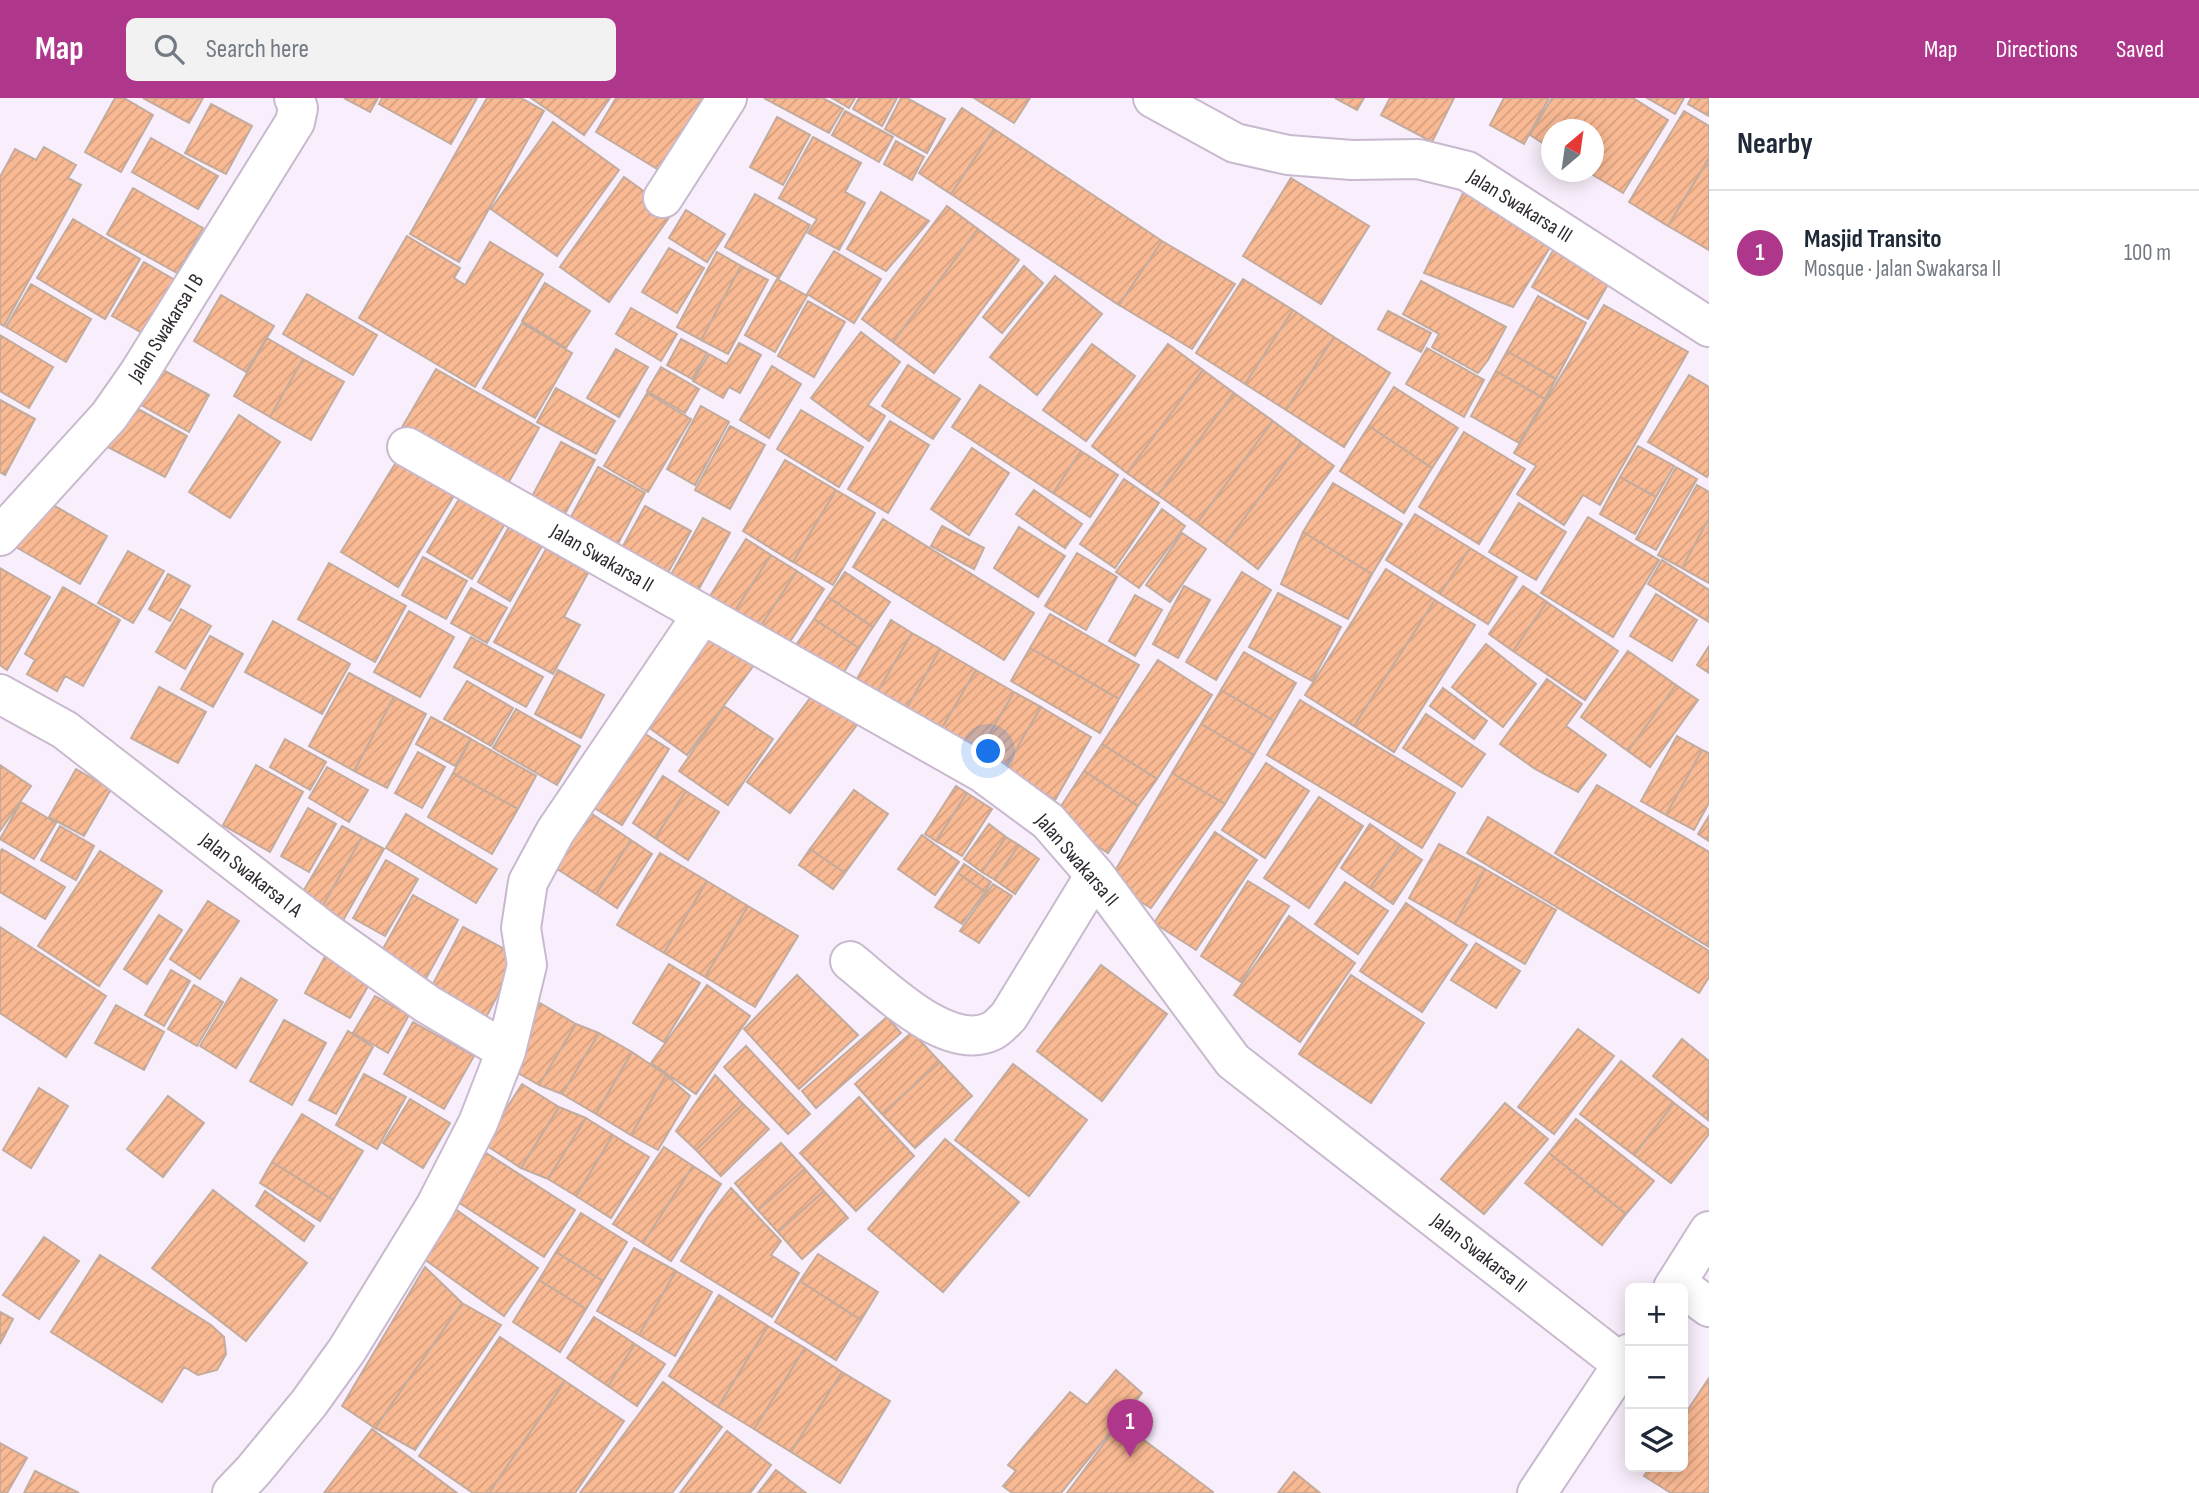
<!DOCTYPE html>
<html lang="en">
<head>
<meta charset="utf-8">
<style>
	:root { --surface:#fff; --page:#f2f2f3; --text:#1f2937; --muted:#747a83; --line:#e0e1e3; --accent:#af378b }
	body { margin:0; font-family:"Sofia Sans Condensed",sans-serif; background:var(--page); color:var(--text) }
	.controls { position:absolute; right:21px; bottom:21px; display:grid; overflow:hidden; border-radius:10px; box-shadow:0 4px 18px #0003 }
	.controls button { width:63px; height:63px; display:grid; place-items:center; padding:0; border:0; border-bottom:2px solid var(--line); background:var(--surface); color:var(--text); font:35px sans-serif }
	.compass { position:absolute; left:1541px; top:21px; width:63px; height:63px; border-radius:50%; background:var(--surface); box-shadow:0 4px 18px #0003; rotate:29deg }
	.you { position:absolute; left:989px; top:654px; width:24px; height:24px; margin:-18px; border:5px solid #fff; border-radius:50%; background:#1a73e8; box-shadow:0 0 0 10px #1a73e833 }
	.badge { display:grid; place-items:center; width:46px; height:46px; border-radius:50%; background:var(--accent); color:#fff; font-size:23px; font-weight:700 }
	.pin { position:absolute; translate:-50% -58px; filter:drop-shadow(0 2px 4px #0008) }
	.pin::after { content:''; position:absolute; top:37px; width:24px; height:21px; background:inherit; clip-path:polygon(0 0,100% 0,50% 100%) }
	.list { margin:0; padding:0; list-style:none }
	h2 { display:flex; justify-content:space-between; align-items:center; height:91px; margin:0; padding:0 28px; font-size:30px }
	h2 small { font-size:23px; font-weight:400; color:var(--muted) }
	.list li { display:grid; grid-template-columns:46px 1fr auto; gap:21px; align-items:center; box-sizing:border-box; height:126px; padding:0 28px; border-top:2px solid var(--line) }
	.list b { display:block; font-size:26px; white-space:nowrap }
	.list p { margin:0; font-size:23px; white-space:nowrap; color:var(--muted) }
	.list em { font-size:23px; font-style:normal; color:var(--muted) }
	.icon { flex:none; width:38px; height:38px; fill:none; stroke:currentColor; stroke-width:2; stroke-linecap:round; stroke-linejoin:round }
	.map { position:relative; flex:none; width:1709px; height:1395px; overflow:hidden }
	header { display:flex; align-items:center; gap:42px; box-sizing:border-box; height:98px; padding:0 35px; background:var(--accent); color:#fff }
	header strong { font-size:33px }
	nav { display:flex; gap:38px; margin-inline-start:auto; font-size:24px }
	.search { width:490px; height:63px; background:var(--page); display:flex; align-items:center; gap:18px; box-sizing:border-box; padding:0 24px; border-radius:10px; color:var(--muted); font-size:26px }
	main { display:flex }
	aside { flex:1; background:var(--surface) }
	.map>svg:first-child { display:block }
</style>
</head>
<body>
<header>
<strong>Map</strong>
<div class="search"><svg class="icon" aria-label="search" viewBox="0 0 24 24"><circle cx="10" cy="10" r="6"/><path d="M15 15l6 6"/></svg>Search here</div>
<nav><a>Map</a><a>Directions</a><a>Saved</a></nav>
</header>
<main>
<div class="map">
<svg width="1709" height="1395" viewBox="0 0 1709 1395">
	<defs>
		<pattern id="building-hatch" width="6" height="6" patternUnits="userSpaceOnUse" patternTransform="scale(1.75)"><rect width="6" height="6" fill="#f9b993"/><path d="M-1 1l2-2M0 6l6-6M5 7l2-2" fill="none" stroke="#d69f7f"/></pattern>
	</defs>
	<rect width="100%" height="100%" fill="#f9effc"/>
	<!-- building -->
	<path fill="url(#building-hatch)" stroke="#c3ab9d" stroke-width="2" d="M115,0H124L153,17L121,74L85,54Z
		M143,0H203L189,25Z
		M344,0H378L370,14Z
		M382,0H477L451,46L379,6Z
		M487,0H521L544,13L459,164L410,136Z
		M531,0H610L584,37Z
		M616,0H708L662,74L596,34Z
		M764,0H823L843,11L829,35Z
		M832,0H855L849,10Z
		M859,0H897L882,28L853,11Z
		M901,0H907L945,21L927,55L885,31Z
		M974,0H1030L1014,25Z
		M1335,0H1364L1357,12Z
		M1390,0H1454L1432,44L1381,17Z
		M1504,0H1549L1524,46L1490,27Z
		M1552,0H1633L1668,22L1623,95L1588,74H1594V32H1552V51L1530,37Z
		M1647,0H1684L1675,16Z
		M1691,0H1709V18L1688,6Z
		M211,6L252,28L226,76L185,55Z
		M962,10L994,31L951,96L919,75Z
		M845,13L893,39L879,64L832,37Z
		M1684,13L1709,28V60L1668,128L1629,104Z
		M777,19L810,37L783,87L750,69Z
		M553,24L619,72L557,158L491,111Z
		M994,31L1162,143L1119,207L951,96Z
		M813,39L861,65L845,94L865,105L839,152L808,135L817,121L779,100Z
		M151,40L218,78L198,111L132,74Z
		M896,43L924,59L912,82L884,66Z
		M44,49L76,67L68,80L81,87L4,228L0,226V79L15,51L36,62Z
		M1709,60V152L1668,128Z
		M624,79L673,114L609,204L560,169Z
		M1291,80L1369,128L1321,206L1243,158Z
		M1469,83L1557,138L1513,209L1424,175Z
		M133,90L203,130L177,175L107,136Z
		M881,94L929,123L886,173L847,151Z
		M755,96L810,127L779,180L725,149Z
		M947,108L978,131L893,244L862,221Z
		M686,112L725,136L707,164L669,140Z
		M73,121L140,161L105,221L37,180Z
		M978,131L1019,162L934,275L893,244Z
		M407,138L460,170L454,180L465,187L490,144L543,176L475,289L359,220Z
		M1162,143L1235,186L1192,251L1119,207Z
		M1558,144L1614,176L1588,221L1532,189Z
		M669,150L704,170L677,215L642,194Z
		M834,153L881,181L854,225L807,196Z
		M717,154L741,168L701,242L677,229Z
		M144,164L175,182L144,236L112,218Z
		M741,168L768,182L728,256L701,242Z
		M1024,168L1043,185L1002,235L983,219Z
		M1055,178L1102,216L1037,297L990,259Z
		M777,181L807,198L775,254L745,237Z
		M1243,181L1293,212L1245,286L1196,255Z
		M1421,183L1506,229L1488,262L1478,275L1432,249L1439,236L1403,216Z
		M545,185L590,213L566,250L522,223Z
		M31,186L91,221L66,264L6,229Z
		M307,196L377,237L353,277L283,236Z
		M221,197L274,228L246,274L194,243Z
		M1538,198L1586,225L1556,281L1507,253Z
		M808,203L845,224L814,279L778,258Z
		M1604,207L1688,254L1600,407L1583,397L1564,427L1517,396L1536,368L1514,355Z
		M631,210L677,236L661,263L616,236Z
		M1293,212L1334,239L1286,312L1245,286Z
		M1388,213L1431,235L1421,254L1378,231Z
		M522,225L572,255L535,320L483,290Z
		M861,234L900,264L868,307L885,318L869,343L811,300Z
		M0,237L53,269L29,310L0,293Z
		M1334,239L1390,275L1344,349L1286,312Z
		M267,240L303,261L270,319L234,298Z
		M681,241L707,255L692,281L667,267Z
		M739,245L761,257L740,295L729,289L723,300L693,283L709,256L727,266Z
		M1092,246L1135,278L1086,343L1043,312Z
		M1168,246L1203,272L1127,375L1092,348Z
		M1427,250L1484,282L1464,319L1406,286Z
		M616,251L648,269L619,319L587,300Z
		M1507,253L1556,281L1545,301L1496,273Z
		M303,261L344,284L311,342L270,319Z
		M154,267L209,297L189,334L134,303Z
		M908,267L960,301L933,341L882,308Z
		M772,268L801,286L769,340L740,322Z
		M661,269L699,291L685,315L647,293Z
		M436,271L539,330L501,398L397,338Z
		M1203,272L1234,295L1158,397L1127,375Z
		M1496,273L1545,301L1519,345L1471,318Z
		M1689,277L1709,289V375L1707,379L1648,344Z
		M980,287L1081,353L1053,395L952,329Z
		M1394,289L1458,330L1432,370L1369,328Z
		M556,290L615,323L596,356L537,324Z
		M647,295L691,321L648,394L604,368Z
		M1234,295L1273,323L1197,425L1158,397Z
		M0,302L35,321L5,377L0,374Z
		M129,306L187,338L165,379L106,348Z
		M701,308L729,324L695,387L667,371Z
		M801,312L863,349L839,389L777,351Z
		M239,317L280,344L230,420L189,394Z
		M890,323L929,347L888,415L848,391Z
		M1273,323L1301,344L1225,446L1197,425Z
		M730,328L765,347L730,411L695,392Z
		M1369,328L1432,370L1404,415L1340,373Z
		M1464,334L1525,371L1479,446L1419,409Z
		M561,344L595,362L562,421L529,404Z
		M1301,344L1334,368L1258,471L1225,446Z
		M1638,348L1674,368L1656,399L1620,379Z
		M972,350L1009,375L969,437L931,411Z
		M403,353L460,388L398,489L341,454Z
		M1081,353L1118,377L1090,419L1053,395Z
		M785,362L836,392L793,464L743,433Z
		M598,369L645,395L614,453L566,428Z
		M1676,369L1697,381L1656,452L1636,441Z
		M1620,379L1656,399L1635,436L1600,416Z
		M1124,381L1159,405L1115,470L1080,446Z
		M1333,385L1402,426L1372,476L1303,434Z
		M1697,387L1709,394V420L1682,470L1658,457Z
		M467,388L512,414L472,481L427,454Z
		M836,392L875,415L833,487L793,464Z
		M1034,392L1082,426L1065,450L1016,416Z
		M41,400L107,438L80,486L14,448Z
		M1519,405L1566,434L1536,482L1489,454Z
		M645,408L691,433L664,482L618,457Z
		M1162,411L1185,428L1139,490L1116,474Z
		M1415,416L1470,450L1440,496L1386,462Z
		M1588,419L1659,462L1613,539L1541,495Z
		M703,420L730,435L691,505L664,489Z
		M1709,420V485L1682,470Z
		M883,421L1034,515L1004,562L853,469Z
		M513,422L546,441L510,503L478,484Z
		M942,428L984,450L974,471L931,448Z
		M1019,429L1065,458L1038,499L994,470Z
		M1303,434L1372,476L1348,521L1281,486Z
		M1182,435L1206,451L1170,504L1146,487Z
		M746,441L771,457L729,522L705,506Z
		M1470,450L1517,479L1488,526L1440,496Z
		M546,451L588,475L564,519L580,527L553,576L494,544Z
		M128,453L164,473L133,525L98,505Z
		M1077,455L1117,479L1086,532L1045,508Z
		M771,457L797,473L754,538L729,522Z
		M423,459L467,483L446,521L402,497Z
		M1662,462L1709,492V524L1648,486Z
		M329,465L406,508L375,564L298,521Z
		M0,470L50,499L7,572L0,567Z
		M1386,471L1435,502L1354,628L1305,597Z
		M797,473L824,491L782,556L754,538Z
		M845,474L890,504L873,529L828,499Z
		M1242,474L1271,492L1216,582L1186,564Z
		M168,476L190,488L170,523L149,511Z
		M1184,488L1210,502L1178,560L1153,546Z
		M1523,488L1547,504L1513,553L1489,536Z
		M63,489L120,522L83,588L65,578L57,593L27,576L35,562L25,556Z
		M471,490L507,510L487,545L451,525Z
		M1278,495L1341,529L1312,583L1249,549Z
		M1656,496L1697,522L1672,563L1630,538Z
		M1135,497L1162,512L1135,558L1109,543Z
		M828,499L873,529L859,550L814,521Z
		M1435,502L1475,527L1394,654L1354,628Z
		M1547,504L1618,553L1585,602L1513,553Z
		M181,511L211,528L185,571L156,554Z
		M409,513L454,539L420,599L374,574Z
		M1050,516L1139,567L1119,601L1030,550Z
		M814,521L859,550L842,577L796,547Z
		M891,522L912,535L875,598L854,586Z
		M273,523L350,566L322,616L245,574Z
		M707,533L754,567L687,657L640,623Z
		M912,535L940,551L904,615L875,598Z
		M210,538L243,556L213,609L181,591Z
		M471,539L543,579L526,609L454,569Z
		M1486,546L1536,586L1503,629L1452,589Z
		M1709,548V575L1697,567Z
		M1030,550L1119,601L1100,635L1011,583Z
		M940,551L976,572L939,635L904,615Z
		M1628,553L1676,587L1628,653L1581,619Z
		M1244,554L1296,585L1274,623L1221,592Z
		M1158,562L1212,597L1157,681L1102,646Z
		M558,572L604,597L581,640L535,616Z
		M976,572L1014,594L977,657L939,635Z
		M349,575L394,599L354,673L309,648Z
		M1547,581L1582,606L1566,628L1606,657L1578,694L1535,671L1500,646Z
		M467,583L513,610L491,648L444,621Z
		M1676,587L1698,602L1650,669L1628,653Z
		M159,589L206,614L178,665L131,640Z
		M1443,590L1487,623L1474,641L1430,608Z
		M1221,592L1274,623L1254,657L1201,626Z
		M1014,594L1041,609L1004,672L977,657Z
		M814,595L857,627L790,715L747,684Z
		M394,599L426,616L387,690L354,673Z
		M1300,602L1455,695L1422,750L1267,657Z
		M724,608L773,641L728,707L679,673Z
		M1041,609L1091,639L1055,702L1004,672Z
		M516,611L580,648L557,687L493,650Z
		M1426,616L1485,656L1462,689L1403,650Z
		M431,619L471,641L455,668L416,646Z
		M1201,626L1254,657L1225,706L1172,675Z
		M636,630L669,651L622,727L588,706Z
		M1677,638L1702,652L1666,717L1641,703Z
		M285,641L326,664L310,692L270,669Z
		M471,641L536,678L518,711L453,675Z
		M1102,646L1157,681L1138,708L1084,673Z
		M1702,652L1709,655V705L1694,732L1666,717Z
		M418,654L445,669L422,710L395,695Z
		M1266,665L1309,693L1265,760L1222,732Z
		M0,667L31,688L0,733Z
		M256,667L303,694L270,754L223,727Z
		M327,669L368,692L349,724L309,700Z
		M76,671L111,691L84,738L49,719Z
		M1084,673L1138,708L1108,755L1054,719Z
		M453,675L518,711L492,756L428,719Z
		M1172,675L1225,706L1151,810L1108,785Z
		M663,678L686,693L655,740L633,725Z
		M1597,687L1709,754V849L1555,755Z
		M956,688L967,695L936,743L925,736Z
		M854,692L888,716L845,775L810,751Z
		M686,693L719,714L688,762L655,740Z
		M967,695L992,711L962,758L936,743Z
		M1319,699L1363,728L1309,810L1264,780Z
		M21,704L56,725L34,761L0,741Z
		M308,710L336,726L309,774L281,758Z
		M583,710L631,742L596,796L548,765Z
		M406,716L497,771L476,805L386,750Z
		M1709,718V743L1698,736Z
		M1488,719L1709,853V879L1699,895L1467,755Z
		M989,726L1006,739L982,774L964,761Z
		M1370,726L1400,747L1370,790L1341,770Z
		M60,728L94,748L76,782L41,762Z
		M342,728L362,739L319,814L298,802Z
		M1215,734L1257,762L1196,852L1154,825Z
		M922,737L959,764L935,797L898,771Z
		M362,739L384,751L341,826L319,814Z
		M1006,739L1019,747L995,782L982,774Z
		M631,742L652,756L617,810L596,796Z
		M1439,746L1485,771L1455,826L1409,800Z
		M1019,747L1039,761L1015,796L995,782Z
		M1400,747L1422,762L1393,806L1370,790Z
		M2,751L65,789L45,821L0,794V754Z
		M810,751L845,775L833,791L799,767Z
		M100,753L162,793L99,888L38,848Z
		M660,755L707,783L664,855L617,827Z
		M386,762L418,781L385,838L353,820Z
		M964,766L991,784L985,794L958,775Z
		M1485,771L1556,812L1525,866L1455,826Z
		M958,775L985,794L962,826L935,809Z
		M707,783L748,808L705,879L664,855Z
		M1248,783L1289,808L1241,884L1201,858Z
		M1345,784L1388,813L1358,856L1315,826Z
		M993,786L1012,798L979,845L960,833Z
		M413,797L458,822L424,884L379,858Z
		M208,803L239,823L200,881L170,861Z
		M1406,805L1467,847L1422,914L1360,873Z
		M748,808L798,838L755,909L705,879Z
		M159,817L182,832L147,886L124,871Z
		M1289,818L1355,865L1300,944L1234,897Z
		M0,829L106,898L66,959L0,915Z
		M463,829L518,858L481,929L426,899Z
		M1476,845L1520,873L1496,910L1451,882Z
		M327,855L372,881L350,920L305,895Z
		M669,866L700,885L664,944L633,925Z
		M1101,867L1167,916L1102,1003L1037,953Z
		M171,872L190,883L164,928L145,917Z
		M797,877L858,937L799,991L744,931Z
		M1351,877L1424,925L1371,1005L1299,956Z
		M241,880L277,902L236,970L200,948Z
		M194,887L223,904L197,948L168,931Z
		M707,887L750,918L696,996L651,965Z
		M375,898L409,917L388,955L353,935Z
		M540,905L576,926L539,987L504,967Z
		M116,907L164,934L144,972L95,945Z
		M887,919L901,935L816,1010L802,993Z
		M284,922L326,945L292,1007L250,983Z
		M413,924L474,958L444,1011L384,976Z
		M576,926L599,935L562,996L539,987Z
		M1578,931L1614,958L1554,1036L1518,1009Z
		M348,933L373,949L336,1016L309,1002Z
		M912,934L940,964L882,1016L855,986Z
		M599,935L632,954L596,1016L562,996Z
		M1682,941L1709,963L1708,1022L1653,978Z
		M746,948L810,1016L788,1036L724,969Z
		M632,954L666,977L631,1037L596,1016Z
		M1621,963L1674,1005L1634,1057L1580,1016Z
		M940,964L972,998L915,1050L882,1016Z
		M1013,966L1087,1022L1029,1098L955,1042Z
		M364,976L406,999L377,1051L336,1027Z
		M666,977L690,998L658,1052L631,1037Z
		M715,977L743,1006L696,1052L676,1033Z
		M522,986L559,1009L521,1070L484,1046Z
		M39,990L68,1008L31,1070L3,1052Z
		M168,998L204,1025L163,1079L127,1051Z
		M859,999L914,1058L856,1113L800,1055Z
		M410,1001L450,1025L423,1070L383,1045Z
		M1505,1005L1548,1041L1484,1116L1441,1081Z
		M1674,1005L1709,1032V1036L1671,1085L1634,1057Z
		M743,1006L769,1031L721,1078L696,1052Z
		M559,1009L586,1020L548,1081L521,1070Z
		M302,1016L363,1053L333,1102L272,1064Z
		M586,1020L613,1037L576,1098L548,1081Z
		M1576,1021L1654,1083L1626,1116L1549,1055Z
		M613,1037L649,1059L611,1120L576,1098Z
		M945,1041L1019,1104L943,1194L868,1131Z
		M781,1045L805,1071L758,1112L735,1085Z
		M664,1049L693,1068L643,1145L613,1126Z
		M480,1051L575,1112L544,1159L450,1099Z
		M1549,1055L1626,1116L1602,1147L1525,1085Z
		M272,1064L333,1102L320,1123L260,1085Z
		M693,1068L721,1086L671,1163L643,1145Z
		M805,1071L824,1093L778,1134L758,1112Z
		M731,1090L781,1143L771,1157L799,1175L772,1219L681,1163L708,1119Z
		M213,1092L307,1165L246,1243L152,1170Z
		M265,1093L314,1128L304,1143L256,1108Z
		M824,1093L848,1120L802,1161L778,1134Z
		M451,1108L538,1170L504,1218L417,1156Z
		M581,1115L627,1144L603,1183L556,1154Z
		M44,1139L79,1163L39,1221L3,1197Z
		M634,1150L676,1173L639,1237L597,1213Z
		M556,1154L603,1183L586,1211L539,1182Z
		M818,1156L878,1194L861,1222L800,1183Z
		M100,1157L211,1227L224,1239L226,1256L217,1272L198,1277L184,1269L162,1304L51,1234Z
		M425,1169L462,1205L375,1330L342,1308Z
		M676,1173L712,1194L675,1258L639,1237Z
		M539,1182L586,1211L560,1254L513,1224Z
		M800,1183L861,1222L836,1262L775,1224Z
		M719,1197L768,1228L718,1309L669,1278Z
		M462,1205L501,1227L415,1352L375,1330Z
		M0,1214L13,1221L0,1246Z
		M594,1219L635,1246L608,1288L567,1260Z
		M768,1228L805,1250L754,1331L718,1309Z
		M500,1239L565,1283L489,1395H473L419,1358Z
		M635,1246L665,1266L637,1308L608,1288Z
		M805,1250L842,1274L791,1354L754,1331Z
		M1116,1272L1142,1295L1061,1395H1012L1003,1388L1016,1373L1008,1367L1070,1294L1087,1307Z
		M842,1274L890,1303L840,1385L791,1354Z
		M1709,1280V1395H1671L1644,1378L1650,1369H1683V1319Z
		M565,1283L624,1323L575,1395H489Z
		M663,1284L722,1329L672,1395H580Z
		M1120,1324L1213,1394L1212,1395H1067Z
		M372,1331L457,1395H324Z
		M727,1333L771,1367L750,1395H680Z
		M0,1345L27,1360L7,1395H0Z
		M776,1372L806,1395H758Z
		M35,1373L79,1395H24Z
		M1294,1374L1320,1395H1278Z"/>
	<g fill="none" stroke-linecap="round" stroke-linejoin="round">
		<defs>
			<path id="minor" d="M1153,0L1235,45L1288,57L1352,62L1418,61L1467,73L1709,229
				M663,100L727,0
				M407,349L983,675L1048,723L1095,777L1233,963L1622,1266
				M0,438L109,318L139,275L295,24L298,10L294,0
				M0,596L65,632L324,833L427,906L506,953
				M850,863C883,889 947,955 992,933C998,930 1004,923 1009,918L1095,777
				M1683,1190L1709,1209
				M232,1395L253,1373L309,1305L347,1252L435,1109L478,1025L506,953L527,867L521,830L528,784L555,734L702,517"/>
			<path id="tertiary" d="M1673,1190L1709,1133
				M1537,1395L1630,1255"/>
		</defs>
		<!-- minor casing -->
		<use href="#minor" stroke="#c9b9ce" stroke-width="42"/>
		<!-- tertiary casing -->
		<use href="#tertiary" stroke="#c9b9ce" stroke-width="42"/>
		<!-- minor -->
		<use href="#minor" stroke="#fff" stroke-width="38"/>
		<!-- tertiary -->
		<use href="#tertiary" stroke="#fff" stroke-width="38"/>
	</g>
	<g text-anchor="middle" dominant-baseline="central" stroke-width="7" stroke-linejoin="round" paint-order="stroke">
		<!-- street labels -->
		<g font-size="21" fill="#2f2931" stroke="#fff">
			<text transform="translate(1520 108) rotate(32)">Jalan Swakarsa III</text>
			<text transform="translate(166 230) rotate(-58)">Jalan Swakarsa I B</text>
			<text transform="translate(602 460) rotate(30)">Jalan Swakarsa II</text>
			<text transform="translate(1077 762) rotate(49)">Jalan Swakarsa II</text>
			<text transform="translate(251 777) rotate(38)">Jalan Swakarsa I A</text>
			<text transform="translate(1479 1155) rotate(38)">Jalan Swakarsa II</text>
		</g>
	</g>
</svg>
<div class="controls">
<button>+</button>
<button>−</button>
<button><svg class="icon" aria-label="layers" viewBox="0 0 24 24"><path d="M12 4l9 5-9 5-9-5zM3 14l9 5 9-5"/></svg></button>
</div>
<svg class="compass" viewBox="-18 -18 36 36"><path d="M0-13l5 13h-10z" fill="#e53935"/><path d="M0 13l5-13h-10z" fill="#747a83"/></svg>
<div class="you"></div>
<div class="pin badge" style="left:1130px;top:1359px">1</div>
</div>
<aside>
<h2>Nearby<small></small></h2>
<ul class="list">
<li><span class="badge">1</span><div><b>Masjid Transito</b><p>Mosque · Jalan Swakarsa II</p></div><em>100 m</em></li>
</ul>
</aside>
</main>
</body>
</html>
